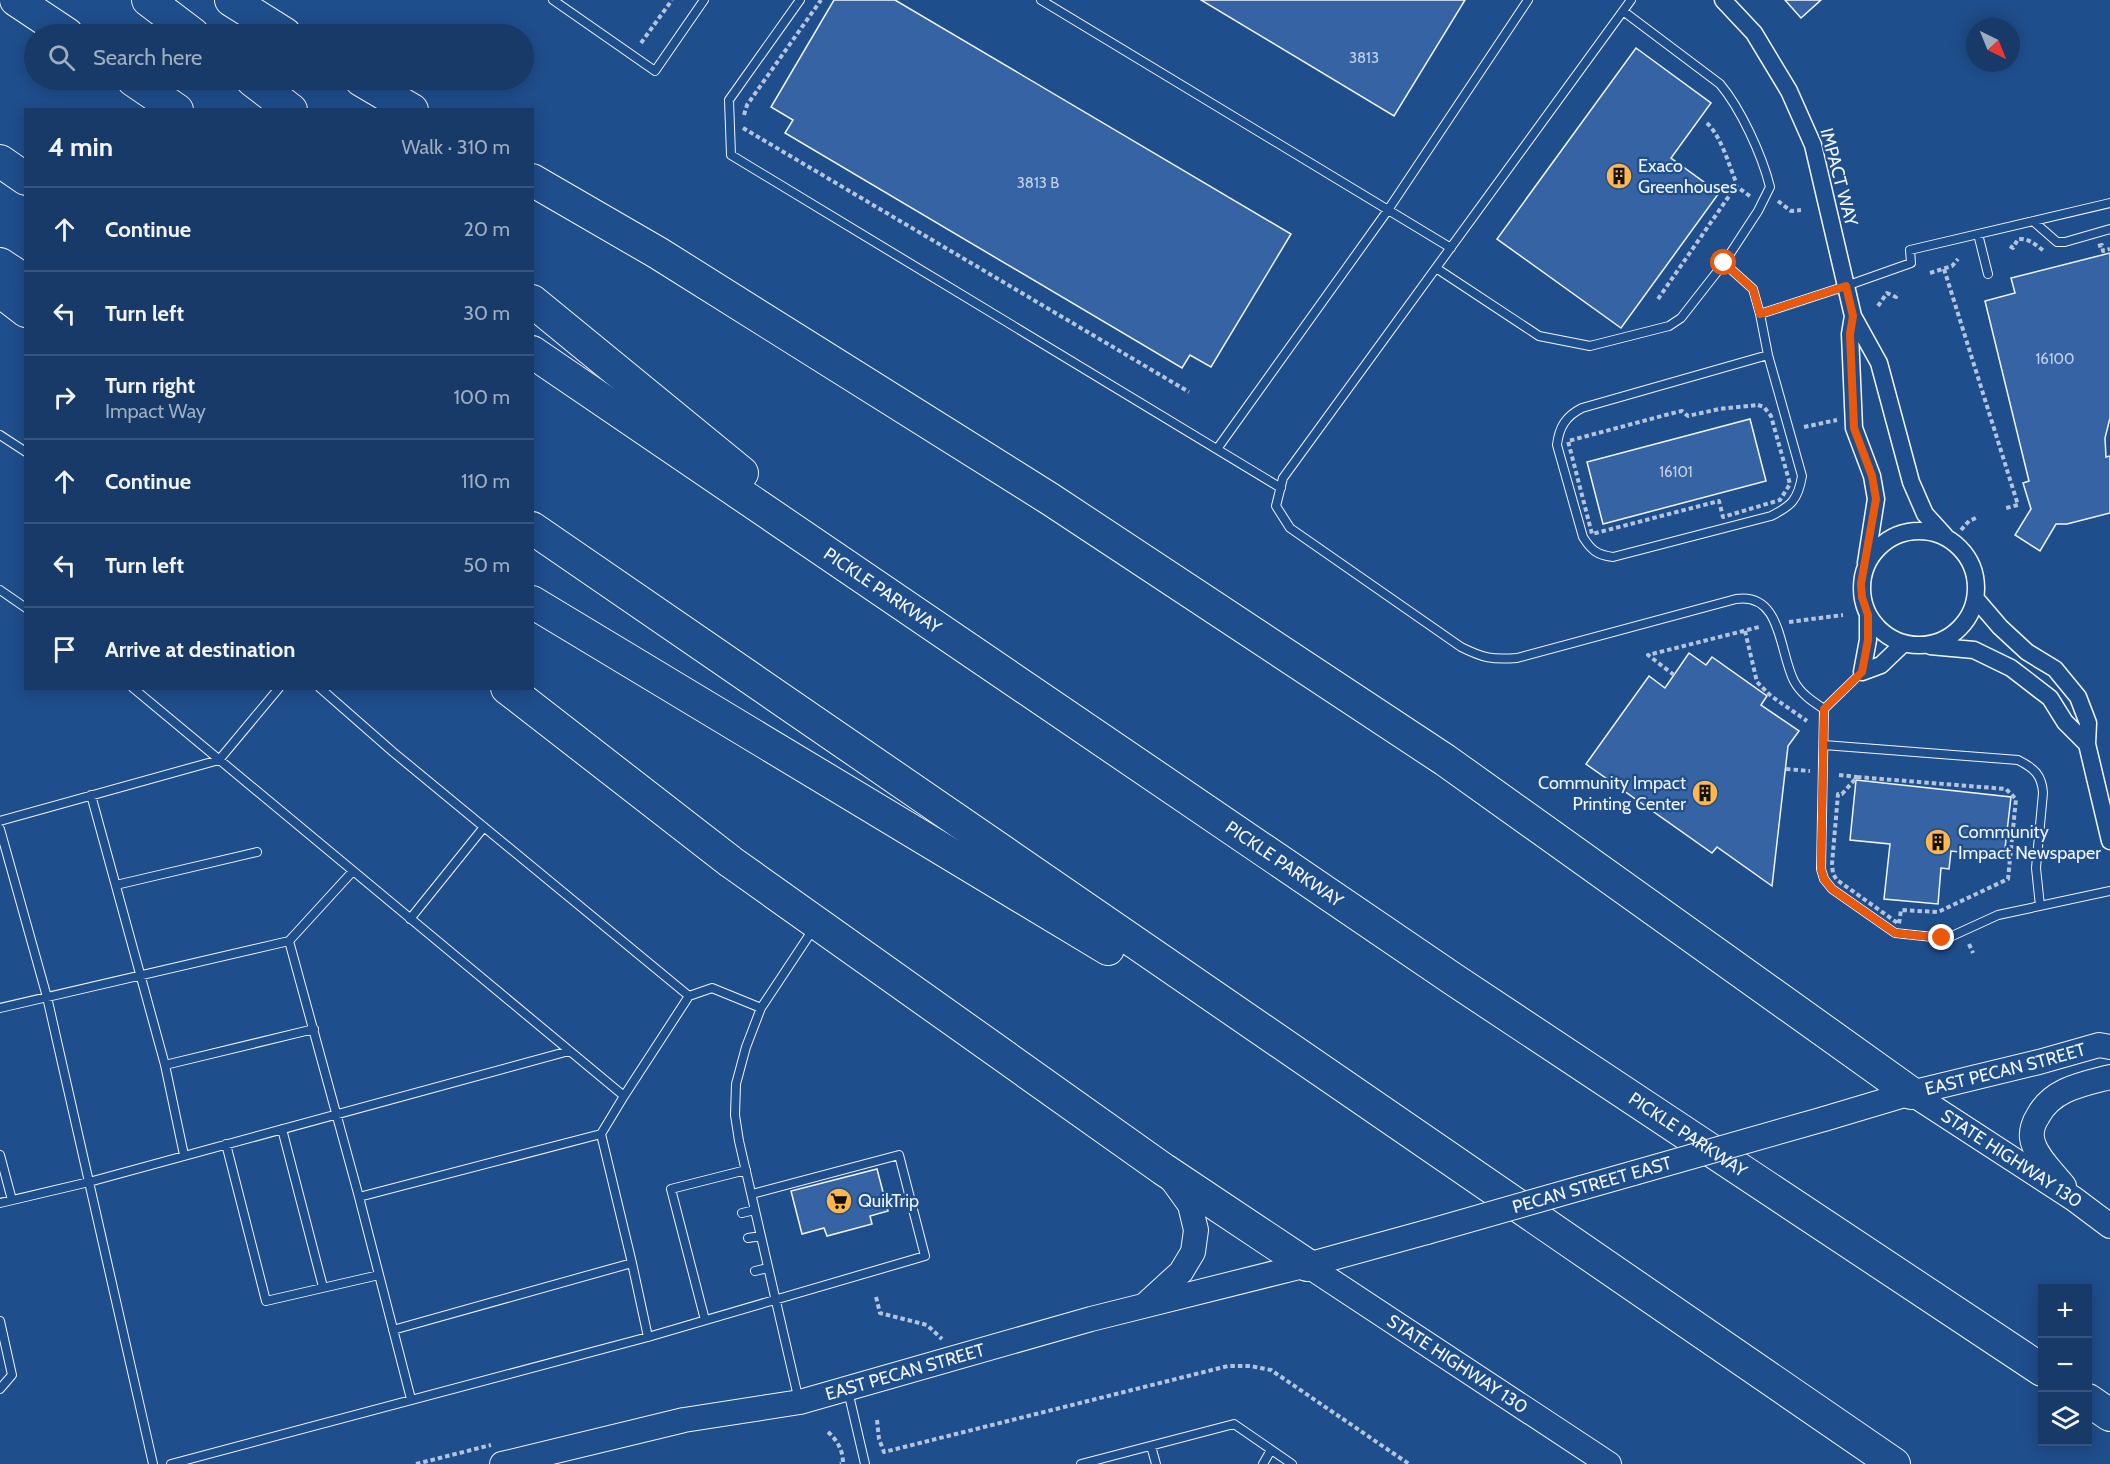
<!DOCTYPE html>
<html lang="en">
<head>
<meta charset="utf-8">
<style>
	:root { --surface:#173a69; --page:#20416f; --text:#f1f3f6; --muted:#9eadc0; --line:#36547d }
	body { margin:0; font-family:Cabin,sans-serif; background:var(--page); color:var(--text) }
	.controls { position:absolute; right:18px; bottom:18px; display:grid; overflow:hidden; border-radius:0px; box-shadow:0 3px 15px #0003 }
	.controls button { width:54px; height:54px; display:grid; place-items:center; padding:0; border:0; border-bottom:2px solid var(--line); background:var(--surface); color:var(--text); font:30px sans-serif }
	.compass { position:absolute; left:1966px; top:18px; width:54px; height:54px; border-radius:50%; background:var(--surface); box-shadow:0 3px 15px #0003; rotate:137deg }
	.stop { position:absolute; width:18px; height:18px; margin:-14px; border:4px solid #ea580c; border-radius:50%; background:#fff }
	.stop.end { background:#ea580c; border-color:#fff; box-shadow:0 2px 6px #0008 }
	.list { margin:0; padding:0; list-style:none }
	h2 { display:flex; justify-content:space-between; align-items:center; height:78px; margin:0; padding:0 24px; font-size:26px }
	h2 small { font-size:20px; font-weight:400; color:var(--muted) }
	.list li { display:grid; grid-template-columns:39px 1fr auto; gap:18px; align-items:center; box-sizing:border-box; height:84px; padding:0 24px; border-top:2px solid var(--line) }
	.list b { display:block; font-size:22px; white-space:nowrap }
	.list p { margin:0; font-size:20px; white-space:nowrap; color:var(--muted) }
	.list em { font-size:20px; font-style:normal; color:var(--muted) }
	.icon { flex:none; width:33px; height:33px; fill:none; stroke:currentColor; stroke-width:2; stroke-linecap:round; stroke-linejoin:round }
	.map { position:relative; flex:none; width:2110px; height:1464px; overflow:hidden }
	.search { position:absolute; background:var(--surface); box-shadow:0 3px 15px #0003; left:24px; top:24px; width:510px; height:66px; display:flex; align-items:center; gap:15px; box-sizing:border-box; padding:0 21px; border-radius:33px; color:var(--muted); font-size:22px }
	.panel { position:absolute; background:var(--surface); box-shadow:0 3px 15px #0003; left:24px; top:108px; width:510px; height:582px; border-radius:0px }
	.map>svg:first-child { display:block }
</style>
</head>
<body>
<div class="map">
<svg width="2110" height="1464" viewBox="0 0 2110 1464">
	<rect width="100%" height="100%" fill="#1f4e8c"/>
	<!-- building -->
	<path fill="#3563a3" stroke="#f2f6ff" stroke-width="1.5" d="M834,0H895L1291,234L1211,367L1190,355L1182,368L785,133L793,120L771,107Z
		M1201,0H1465L1394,116Z
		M1785,0H1821L1801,18Z
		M1636,48L1711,103L1671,158L1719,193L1621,328L1497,239Z
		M2110,253V418L2105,438L2106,457L2110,456V513L2067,524H2056L2040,551L2015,535L2031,509L2023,483L2029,481L1985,301L2015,293L2011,278Z
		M1750,419L1766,481L1603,524L1587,462Z
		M1689,653L1706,665L1712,657L1767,696L1761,705L1799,731L1788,746L1772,886L1717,847L1712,853L1586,764L1649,676L1665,688Z
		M1856,780L2011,797L2004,857L1951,851L1949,869L1941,868L1938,904L1884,899L1890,844L1850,840Z
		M877,1169L888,1211L870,1216L872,1224L827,1236L824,1228L802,1234L791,1191Z"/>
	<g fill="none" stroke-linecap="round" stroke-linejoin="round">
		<defs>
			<path id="lane" d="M553,0L655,71L704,0
				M800,0L729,100L731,155L1281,488
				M1041,0L1451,248
				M1631,0L1283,478L1276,506L1290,528L1461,647C1483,658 1492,660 1517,658L1736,599C1782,592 1779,652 1794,681C1801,694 1812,701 1824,709
				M1623,11L1720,84C1741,109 1762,155 1770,187L1758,211L1724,263
				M2033,221L2057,242H2065L2110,229
				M1978,234L1988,274
				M1436,268L1539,336L1590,346L1669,326L1681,318L1724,263L1753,289L1760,314
				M1768,355L1582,408C1566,416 1559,427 1557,445L1583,537C1591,550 1597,555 1613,557L1771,516C1791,506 1798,500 1802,476L1768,355L1760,314L1846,286L1911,263L1910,250L2110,203
				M0,435L26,452
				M1217,449L1388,210L1528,0
				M0,590L26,608
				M1862,672L1824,709L1821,869L1824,879L1832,889L1895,933L1942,938L1952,936L1998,915L2110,891
				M133,688L624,1096L689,996L712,988L761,1008
				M320,688L393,752L689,996
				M1824,745L2018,760C2034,768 2042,775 2043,793L2036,868L2040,906
				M91,795L165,1065
				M0,821L219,760L279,688
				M0,829L47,997L153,1464
				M353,871L289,941L359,1197
				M116,885L257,852
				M410,919L484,827
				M0,1008L289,941
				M282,1129L323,1287
				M601,1134L632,1263
				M226,1144L266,1301L379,1275
				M0,1155L12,1200
				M184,1155L165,1065L314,1029
				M0,1203L89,1182L569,1051
				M742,1213L755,1210
				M748,1238L761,1236
				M755,1271L768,1268
				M705,1320L671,1189L746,1170
				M0,1321L12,1375L0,1389
				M393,1330L632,1263L648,1337
				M848,1391L865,1464
				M411,1399L359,1197L601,1134L624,1096
				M799,1401L739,1141L735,1115L736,1084L746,1047L761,1008L814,928
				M1151,1446L1156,1464
				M171,1464L648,1337L925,1256L899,1155L752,1194
				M1081,1464L1234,1424L1292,1464
				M1263,1464L1271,1450"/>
			<path id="street" d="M1723,0L1754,33L1789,91L1813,145L1853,316L1879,363L1911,482L1925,514L1945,536
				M1853,316L1850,334L1854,428L1872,476L1876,499L1866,563
				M1862 588a57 57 0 1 1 114 0a57 57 0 1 1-114 0Z
				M1976,599L2000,627L2027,652L2055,669L2078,697L2088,723L2087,744L2110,841
				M1868,615V640L1862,672L1881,665L1904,643
				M1930,646L1974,650L2011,668L2050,698L2065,722L2087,744"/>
			<g id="secondary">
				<path id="s1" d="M1911,1093L2074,1199L2110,1226"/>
				<path id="s2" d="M1824,1119L1911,1093L2039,1062L2099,1045L2110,1047"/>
				<path d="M2064,1186C2054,1173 2034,1155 2032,1138C2031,1131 2034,1122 2038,1116C2052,1089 2083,1084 2110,1077"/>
				<path d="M1581,1188L1634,1173"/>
				<path id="s3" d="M1307,1265L1609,1464"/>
				<path d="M1147,1303L1181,1272L1193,1252L1196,1230L1190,1205L1172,1180"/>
				<path id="s4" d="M502,1464L684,1420L800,1402L1091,1319L1307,1265L1427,1232"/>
			</g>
			<g id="highway">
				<path d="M16,0L67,34"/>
				<path d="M148,0L193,34"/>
				<path d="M231,0L285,34"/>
				<path d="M133,80L177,110"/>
				<path d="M252,80L291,110"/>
				<path d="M361,80L412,110"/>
				<path d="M0,161L26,179"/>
				<path d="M532,180L658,253L1050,499L1445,760L1911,1093"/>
				<path d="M0,264L26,281"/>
				<path d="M0,291L26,311"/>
				<path d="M532,301L742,473"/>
				<path id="s5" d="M532,352L1453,979L2042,1370"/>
				<path d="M532,528L1894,1464"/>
				<path d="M532,602L1108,949"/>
				<path d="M507,688L731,862L1163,1169L1307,1265"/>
				<path d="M2088,1400L2110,1415"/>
			</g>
		</defs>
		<!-- lane casing -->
		<use href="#lane" stroke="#f2f6ff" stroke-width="10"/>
		<!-- street casing -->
		<use href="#street" stroke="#f2f6ff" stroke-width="19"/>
		<!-- secondary casing -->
		<use href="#secondary" stroke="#f2f6ff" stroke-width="26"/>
		<!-- highway casing -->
		<use href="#highway" stroke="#f2f6ff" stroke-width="34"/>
		<!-- path -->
		<path stroke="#b3c4dc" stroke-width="4" stroke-dasharray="4.5 3" stroke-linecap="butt" d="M641,43L672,0
			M744,115L747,105L821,0
			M1707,123C1722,138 1728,163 1736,182V186
			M743,128L1189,392
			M1778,201L1791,211L1801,210
			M2010,246L2013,248L2018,239C2029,238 2036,245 2045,252
			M2098,246L2102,245L2103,251L2110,249
			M1944,269L2018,505L2006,508
			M1930,273L1952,266L1958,259
			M1658,299L1736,186L1751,197
			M1878,306L1887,293L1896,297L1898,293
			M1758,405L1764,407L1771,416L1790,484L1780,500L1723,517L1719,501L1592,534L1568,441L1677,412L1682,411L1688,416L1719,409Z
			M1804,427L1837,420
			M1961,530L1969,521L1978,517
			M1789,622L1843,615
			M1745,631L1757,682L1771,696L1807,721
			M1674,675L1648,655L1759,627
			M1786,769L1810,771
			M1839,775L1857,777
			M1857,777L2006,789L2016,799L2008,879L1938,912L1901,910L1899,924L1837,880L1833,874L1832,864L1838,794H1842Z
			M1969,944L1973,953
			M876,1297L880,1313L927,1325L942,1339
			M877,1420L879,1439L884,1452L1228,1366H1250L1271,1370L1409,1464
			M828,1432C837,1440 843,1450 843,1463L840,1464
			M416,1464L491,1445"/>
		<!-- lane -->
		<use href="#lane" stroke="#1f4e8c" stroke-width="8"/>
		<!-- street -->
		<use href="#street" stroke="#1f4e8c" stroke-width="16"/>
		<!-- secondary -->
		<use href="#secondary" stroke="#1f4e8c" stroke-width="24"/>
		<!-- highway -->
		<use href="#highway" stroke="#1f4e8c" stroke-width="32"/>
		<defs>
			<path id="secondary-bridge" d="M1634,1173L1824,1119
				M1427,1232L1581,1188"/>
		</defs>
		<!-- secondary-bridge casing -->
		<use href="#secondary-bridge" stroke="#f2f6ff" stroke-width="26" stroke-linecap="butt"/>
		<!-- secondary-bridge -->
		<use href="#secondary-bridge" stroke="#1f4e8c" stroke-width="24"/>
	</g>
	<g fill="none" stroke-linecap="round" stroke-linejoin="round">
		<!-- route -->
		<path stroke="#ea580c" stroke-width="8" d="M1724,263L1753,289L1760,314L1846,286L1853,316L1850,334L1854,428L1872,476L1876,499L1861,584L1862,597L1868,615V640L1862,672L1824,709L1821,869L1824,879L1832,889L1895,933L1942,938"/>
	</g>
	<!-- icons -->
	<defs>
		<symbol id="building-disc" viewBox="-11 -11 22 22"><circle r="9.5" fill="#ffb74d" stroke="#1f4e8c"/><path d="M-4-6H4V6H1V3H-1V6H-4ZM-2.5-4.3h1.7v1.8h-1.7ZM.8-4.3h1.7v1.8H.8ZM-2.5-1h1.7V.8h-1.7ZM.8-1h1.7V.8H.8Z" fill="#111"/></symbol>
		<symbol id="supermarket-disc" viewBox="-11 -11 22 22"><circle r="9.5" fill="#ffb74d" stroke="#1f4e8c"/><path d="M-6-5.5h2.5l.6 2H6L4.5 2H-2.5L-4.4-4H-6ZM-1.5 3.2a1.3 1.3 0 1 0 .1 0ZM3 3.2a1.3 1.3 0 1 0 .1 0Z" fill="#111"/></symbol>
	</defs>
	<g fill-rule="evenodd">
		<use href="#building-disc" x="1604" y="161" width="30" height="30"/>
		<use href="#building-disc" x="1690" y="778" width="30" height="30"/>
		<use href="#building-disc" x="1923" y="827" width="30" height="30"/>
		<use href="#supermarket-disc" x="824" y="1186" width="30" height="30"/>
	</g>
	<g text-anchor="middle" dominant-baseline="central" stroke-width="4.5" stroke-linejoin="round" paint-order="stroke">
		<!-- number labels -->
		<g font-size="15" fill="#c3d1e8">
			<text x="1364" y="58">3813</text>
			<text x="1038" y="183">3813 B</text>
			<text x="2055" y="359">16100</text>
			<text x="1676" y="472">16101</text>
		</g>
		<!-- poi labels -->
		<g font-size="18" fill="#f2f6ff" stroke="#1f4e8c" text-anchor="start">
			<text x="1638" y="166">Exaco<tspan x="1638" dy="21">Greenhouses</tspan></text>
			<text x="1686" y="783" text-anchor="end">Community Impact<tspan x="1686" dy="21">Printing Center</tspan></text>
			<text x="1958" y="832">Community<tspan x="1958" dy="21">Impact Newspaper</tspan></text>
			<text x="858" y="1201">QuikTrip</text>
		</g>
		<!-- street labels -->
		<g font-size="18" fill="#f2f6ff" stroke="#1f4e8c">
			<text transform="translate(1839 177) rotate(75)">IMPACT WAY</text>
			<text stroke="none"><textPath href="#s5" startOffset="424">PICKLE PARKWAY</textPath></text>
			<text stroke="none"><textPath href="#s5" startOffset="910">PICKLE PARKWAY</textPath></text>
			<text stroke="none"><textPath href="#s2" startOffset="188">EAST PECAN STREET</textPath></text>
			<text stroke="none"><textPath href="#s5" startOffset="1396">PICKLE PARKWAY</textPath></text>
			<text stroke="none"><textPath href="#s1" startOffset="120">STATE HIGHWAY 130</textPath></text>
			<text transform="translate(1592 1185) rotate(-16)">PECAN STREET EAST</text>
			<text stroke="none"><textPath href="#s3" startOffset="180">STATE HIGHWAY 130</textPath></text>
			<text stroke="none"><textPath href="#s4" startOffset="414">EAST PECAN STREET</textPath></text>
		</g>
	</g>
</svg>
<div class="controls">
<button>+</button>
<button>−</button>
<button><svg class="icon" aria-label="layers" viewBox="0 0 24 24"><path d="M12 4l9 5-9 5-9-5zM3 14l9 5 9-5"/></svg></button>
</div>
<svg class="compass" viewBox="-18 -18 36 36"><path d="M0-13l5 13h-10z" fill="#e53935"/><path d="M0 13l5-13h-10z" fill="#9eadc0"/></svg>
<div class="stop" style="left:1724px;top:263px"></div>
<div class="stop end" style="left:1942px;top:938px"></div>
<div class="search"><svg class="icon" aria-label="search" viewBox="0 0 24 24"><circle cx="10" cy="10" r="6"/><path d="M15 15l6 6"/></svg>Search here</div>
<section class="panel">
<h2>4 min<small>Walk · 310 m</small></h2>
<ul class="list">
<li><svg class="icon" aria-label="ahead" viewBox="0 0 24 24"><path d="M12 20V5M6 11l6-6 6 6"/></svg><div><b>Continue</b></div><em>20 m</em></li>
<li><svg class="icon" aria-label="left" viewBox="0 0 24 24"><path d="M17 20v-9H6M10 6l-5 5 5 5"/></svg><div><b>Turn left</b></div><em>30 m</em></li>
<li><svg class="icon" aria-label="right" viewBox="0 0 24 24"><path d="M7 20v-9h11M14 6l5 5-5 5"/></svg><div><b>Turn right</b><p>Impact Way</p></div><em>100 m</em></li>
<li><svg class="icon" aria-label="ahead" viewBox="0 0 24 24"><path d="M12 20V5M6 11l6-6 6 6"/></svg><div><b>Continue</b></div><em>110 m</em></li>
<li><svg class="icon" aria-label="left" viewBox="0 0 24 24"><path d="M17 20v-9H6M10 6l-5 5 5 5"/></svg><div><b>Turn left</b></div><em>50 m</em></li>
<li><svg class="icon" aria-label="arrive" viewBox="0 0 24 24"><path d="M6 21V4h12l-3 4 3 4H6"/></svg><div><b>Arrive at destination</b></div></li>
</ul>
</section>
</div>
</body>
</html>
